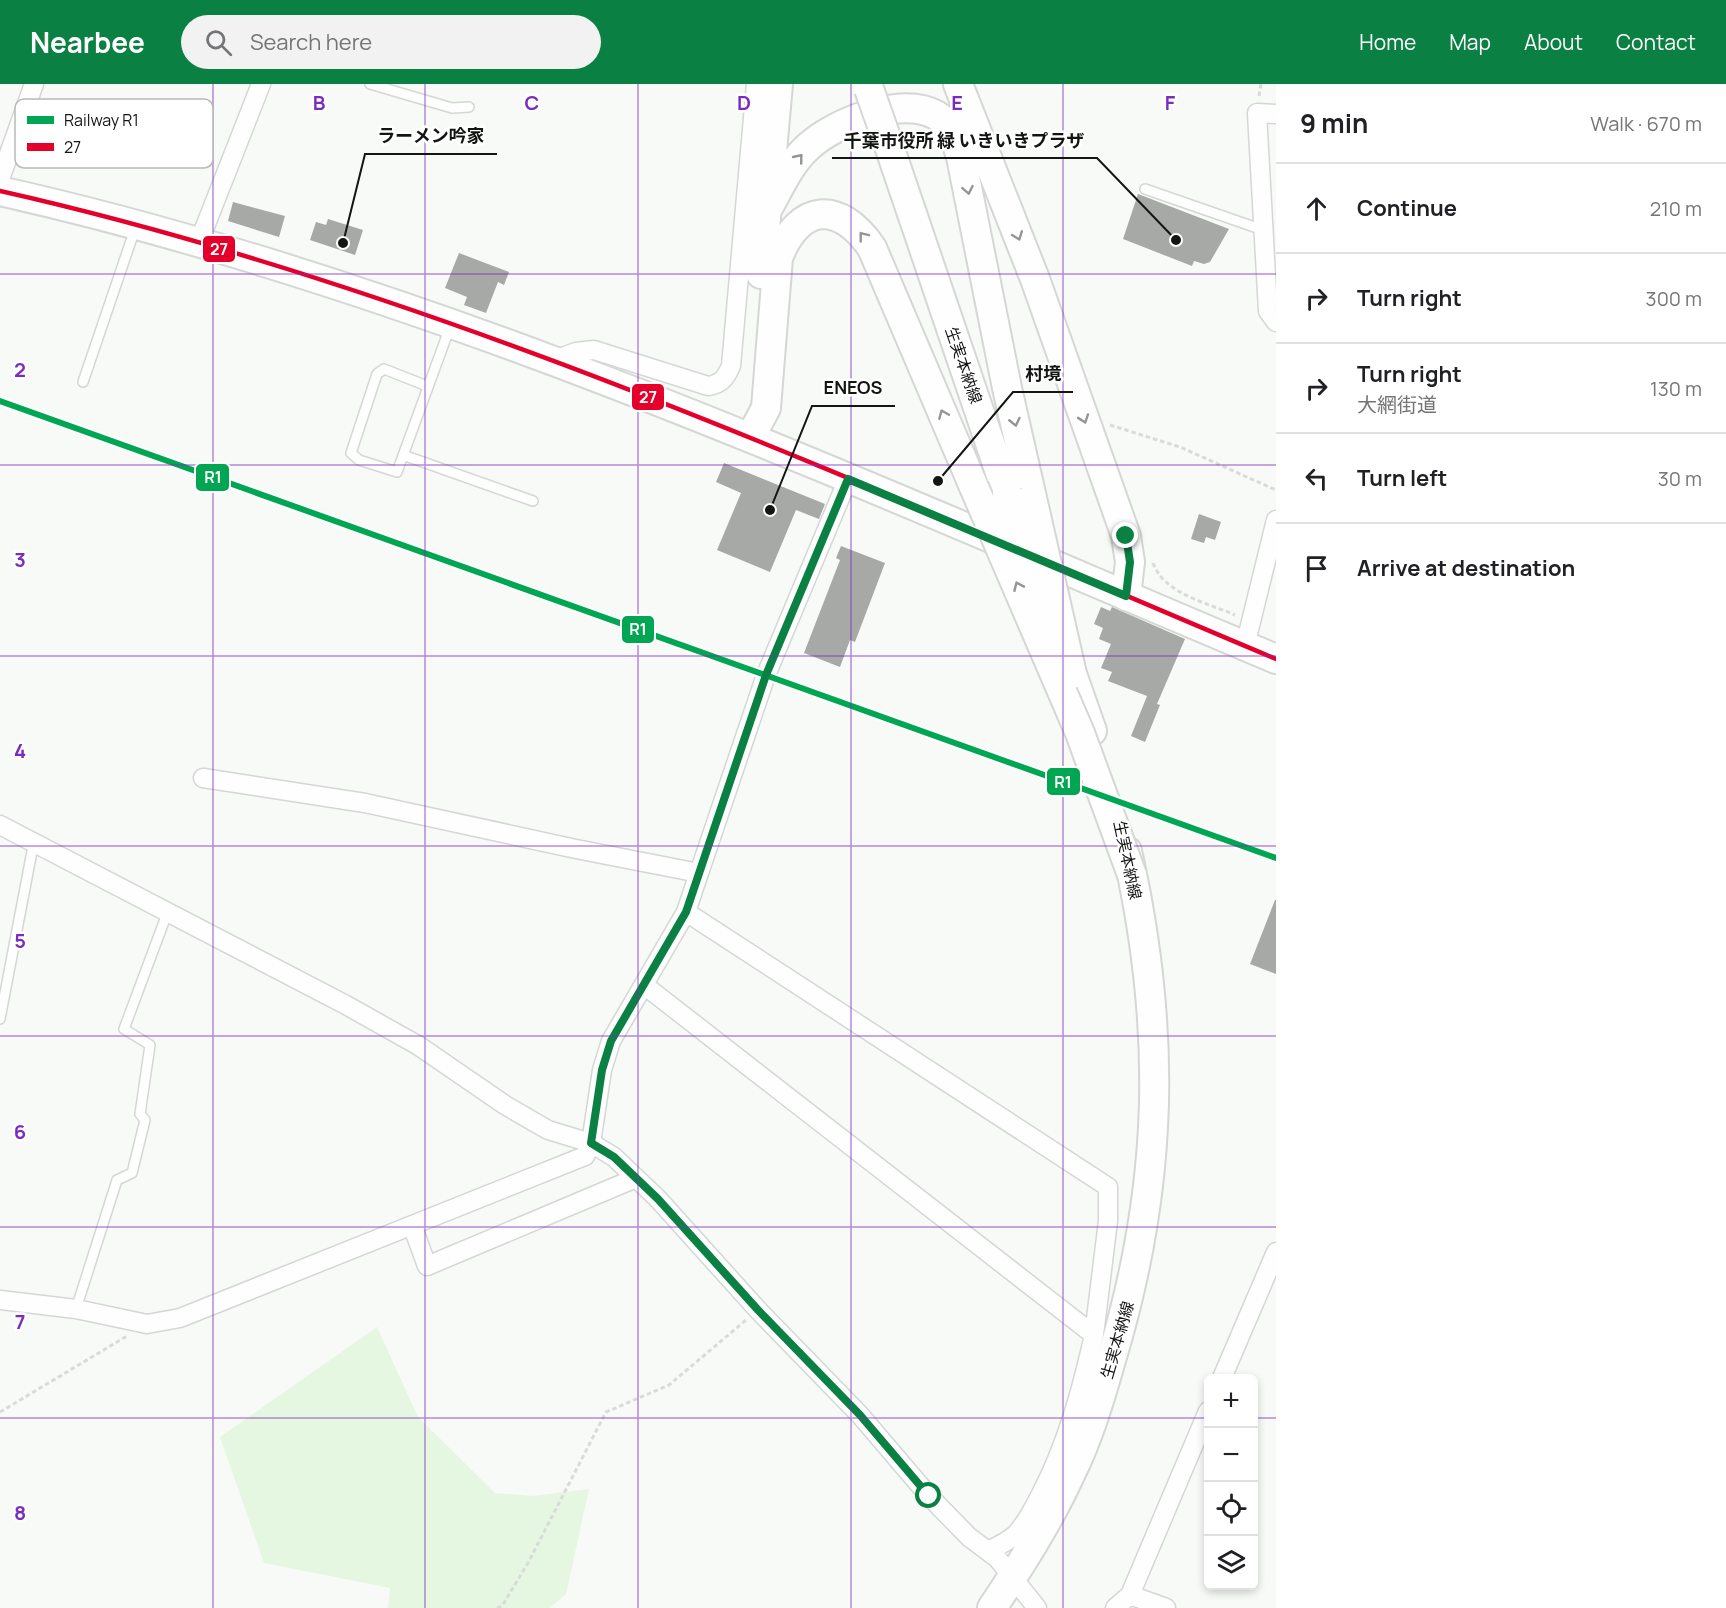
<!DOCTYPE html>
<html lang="en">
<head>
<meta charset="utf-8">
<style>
	:root { --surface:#fff; --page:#f2f2f2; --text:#202124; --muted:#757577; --line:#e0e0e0; --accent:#0b8043 }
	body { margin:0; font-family:Manrope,"Noto Sans JP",sans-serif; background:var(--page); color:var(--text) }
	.controls { position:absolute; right:18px; bottom:18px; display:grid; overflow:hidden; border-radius:9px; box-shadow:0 3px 9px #0003 }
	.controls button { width:54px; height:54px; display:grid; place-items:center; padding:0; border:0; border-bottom:2px solid var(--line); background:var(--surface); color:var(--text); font:30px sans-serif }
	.stop { position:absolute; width:18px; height:18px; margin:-14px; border:4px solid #0b8043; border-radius:50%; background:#fff }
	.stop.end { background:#0b8043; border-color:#fff; box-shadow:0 2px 6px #0008 }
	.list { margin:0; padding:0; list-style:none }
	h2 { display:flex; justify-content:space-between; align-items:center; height:78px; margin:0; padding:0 24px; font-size:26px }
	h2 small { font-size:20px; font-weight:400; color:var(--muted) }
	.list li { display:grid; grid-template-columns:39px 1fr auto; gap:18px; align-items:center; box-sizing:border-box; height:90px; padding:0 24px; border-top:2px solid var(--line) }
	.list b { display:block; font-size:22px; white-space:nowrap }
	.list p { margin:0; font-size:20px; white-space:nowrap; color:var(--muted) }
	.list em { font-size:20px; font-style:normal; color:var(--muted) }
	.icon { flex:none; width:33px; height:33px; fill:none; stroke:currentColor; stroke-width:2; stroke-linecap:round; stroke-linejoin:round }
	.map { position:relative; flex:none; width:1276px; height:1524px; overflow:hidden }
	header { display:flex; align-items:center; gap:36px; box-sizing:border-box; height:84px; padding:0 30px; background:var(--accent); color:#fff }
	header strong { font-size:28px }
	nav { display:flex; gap:33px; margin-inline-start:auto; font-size:21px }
	.search { width:420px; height:54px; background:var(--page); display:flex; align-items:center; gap:15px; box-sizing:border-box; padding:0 21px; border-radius:33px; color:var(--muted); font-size:22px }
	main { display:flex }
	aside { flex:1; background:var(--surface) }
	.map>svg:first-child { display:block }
</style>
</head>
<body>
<header>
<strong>Nearbee</strong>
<div class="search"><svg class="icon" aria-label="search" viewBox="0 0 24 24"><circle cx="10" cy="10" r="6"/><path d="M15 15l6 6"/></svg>Search here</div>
<nav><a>Home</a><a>Map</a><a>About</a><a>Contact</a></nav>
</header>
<main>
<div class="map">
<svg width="1276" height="1524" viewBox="0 0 1276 1524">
	<rect width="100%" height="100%" fill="#f7faf6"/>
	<!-- green -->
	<path fill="#e5f7e1" d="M377,1243L418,1333L495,1409L532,1412L589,1405L566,1510L550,1524H388L390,1504L264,1479L220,1353Z"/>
	<!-- building -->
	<path fill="#a7a9a6" d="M1138,110L1229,145L1210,178L1204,180L1194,177L1192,182L1123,155Z
		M233,118L285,132L279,153L228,137Z
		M328,135L363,146L355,171L310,156L316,138L326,141Z
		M459,169L509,188L504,201L498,198L486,229L464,221L467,213L445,204Z
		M724,379L825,420L819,435L796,426L770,488L717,466L741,409L716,398Z
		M1199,430L1221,438L1215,456L1206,453L1204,459L1191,455Z
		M841,462L885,479L855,558L850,556L840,583L804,569L840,476L836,474Z
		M1101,523L1110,527L1112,523L1185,555L1157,620L1160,621L1145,658L1131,652L1147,612L1108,597L1112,588L1101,584L1111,560L1099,555L1103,544L1094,540Z
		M1275,816H1276V890L1250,880Z"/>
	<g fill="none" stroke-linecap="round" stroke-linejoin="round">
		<defs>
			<path id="lane" d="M370,0L452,24L469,23
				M1145,105L1263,146
				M83,298L135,145
				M427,302L384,285L377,290L351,369L359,376L397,388L450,243
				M403,371L533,417
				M0,935L34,757
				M76,1225L117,1096L132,1089L145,1036L140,1030L150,961L124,945L168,827"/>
			<path id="street" d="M1276,30L1257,29L1268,227L1276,238
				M0,95L34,0
				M199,158L261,0
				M552,277L576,268L594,266L708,302C722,300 726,293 731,282L756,0
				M1245,562L1276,436
				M0,741L346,921L419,962L505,1021L548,1046L591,1059L614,1073L658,1115L758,1226L860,1331L929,1412L969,1453L997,1474L1037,1524
				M699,789L766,591L848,395
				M686,828L1108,1103V1137L1094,1251
				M644,901L1094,1251C1081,1308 1067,1360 1040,1412C1033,1425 1026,1440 1015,1451C1007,1458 998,1462 988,1467
				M412,1141L427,1182L636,1094
				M0,1216L76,1225L147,1240L180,1234L585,1072L591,1059L602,986L611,957L686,828L699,789L576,765L365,719L203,694
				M1222,1294L1276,1168
				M1130,1511L1166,1524
				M1115,1524L1130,1511L1208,1327"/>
			<path id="primary" d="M958,0L1035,195L1126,452L1130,478L1126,512
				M887,56L1007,409
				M0,107C440,206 861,401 1276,575
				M768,124C780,103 790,79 808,63C835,38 901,12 936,31C951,40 956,57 961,73L1007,304L1032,414
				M761,190L778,0
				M750,354L766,324L778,174C799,119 839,116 872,164L974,403
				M1072,590L1092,647
				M992,1524C1020,1482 1049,1437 1070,1391C1088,1355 1100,1315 1111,1276C1164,1101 1167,945 1127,767"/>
		</defs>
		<!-- lane casing -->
		<use href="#lane" stroke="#d4d7d4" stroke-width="12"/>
		<!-- street casing -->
		<use href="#street" stroke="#d4d7d4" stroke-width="21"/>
		<!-- primary casing -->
		<use href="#primary" stroke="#d4d7d4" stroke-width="32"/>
		<!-- path -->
		<path stroke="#d9dbd9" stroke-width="3" stroke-dasharray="4.5 3" stroke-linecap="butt" d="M1259,12L1261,0
			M1110,341L1180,363L1276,406
			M1153,479C1164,510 1208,519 1235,531
			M0,1328L127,1252
			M497,1524L502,1522L528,1479L606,1328L669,1301L746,1236"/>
		<!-- lane -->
		<use href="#lane" stroke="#fefefe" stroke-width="9"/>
		<!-- street -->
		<use href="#street" stroke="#fefefe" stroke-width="18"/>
		<!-- primary -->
		<use href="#primary" stroke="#fefefe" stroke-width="28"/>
		<defs>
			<path id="primary-bridge" d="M869,5L887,56
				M974,403L1080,649L1132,791
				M1007,409L1048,526
				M1032,414L1072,590"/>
		</defs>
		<!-- primary-bridge casing -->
		<use href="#primary-bridge" stroke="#d4d7d4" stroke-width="32" stroke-linecap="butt"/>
		<!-- primary-bridge -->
		<use href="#primary-bridge" stroke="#fefefe" stroke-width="28"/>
		<defs>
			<path id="bus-1" d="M0,107C440,206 861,401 1276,575"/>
		</defs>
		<!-- bus-1 casing -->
		<use href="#bus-1" stroke="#fff" stroke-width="9"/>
		<!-- bus-1 -->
		<use href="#bus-1" stroke="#e4002b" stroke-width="4.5"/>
		<defs>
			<path id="rail-1" d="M0,317L1276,774"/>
		</defs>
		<!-- rail-1 casing -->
		<use href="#rail-1" stroke="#fff" stroke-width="10"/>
		<!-- rail-1 -->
		<use href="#rail-1" stroke="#00a651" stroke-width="6"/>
	</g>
	<!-- one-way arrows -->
	<defs><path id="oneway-chevron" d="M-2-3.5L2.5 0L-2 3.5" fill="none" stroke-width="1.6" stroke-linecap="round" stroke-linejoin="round" transform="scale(1.5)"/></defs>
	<g stroke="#949594">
		<use href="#oneway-chevron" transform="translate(799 74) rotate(-51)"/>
		<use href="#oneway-chevron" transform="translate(968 106) rotate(79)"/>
		<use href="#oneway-chevron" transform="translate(863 152) rotate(-128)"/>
		<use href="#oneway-chevron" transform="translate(1018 152) rotate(69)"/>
		<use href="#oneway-chevron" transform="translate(943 330) rotate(-113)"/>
		<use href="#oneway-chevron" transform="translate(1084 335) rotate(71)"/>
		<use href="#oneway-chevron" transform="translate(1015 338) rotate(77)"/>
		<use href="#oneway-chevron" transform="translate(1018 502) rotate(-114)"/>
	</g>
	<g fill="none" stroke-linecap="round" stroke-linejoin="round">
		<!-- route -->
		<path stroke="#0b8043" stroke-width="8" d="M929,1412L860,1331L758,1226L658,1115L614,1073L591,1059L602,986L611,957L686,828L766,591L848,395L1126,512L1130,478L1126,452"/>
	</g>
	<!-- grid -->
	<path fill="none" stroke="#7b2cbf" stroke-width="1.5" stroke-opacity="0.55" d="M213,0V1524M425,0V1524M638,0V1524M851,0V1524M1063,0V1524M0,190H1276M0,381H1276M0,572H1276M0,762H1276M0,952H1276M0,1143H1276M0,1334H1208M1254,1334H1276"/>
	<g text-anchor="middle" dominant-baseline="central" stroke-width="5" stroke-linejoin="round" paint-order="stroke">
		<!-- street labels -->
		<g font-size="16" fill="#131513" stroke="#fff">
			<text transform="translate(964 281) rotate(71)">生実本納線</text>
			<text transform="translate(1128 776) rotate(78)">生実本納線</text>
			<text transform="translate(1117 1256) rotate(-74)">生実本納線</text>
		</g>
	</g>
	<!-- legend -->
	<rect x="15" y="15" width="198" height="69" rx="9" fill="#fff" stroke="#b8b9b8" stroke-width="1.5"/>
	<rect x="27" y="32" width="27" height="8" fill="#00a651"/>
	<rect x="27" y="59" width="27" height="8" fill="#e4002b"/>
	<g font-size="16" fill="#131513">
		<text x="64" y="42">Railway R1</text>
		<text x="64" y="69">27</text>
	</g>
	<g font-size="20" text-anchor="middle" font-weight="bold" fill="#7b2cbf" stroke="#fff" stroke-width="5" stroke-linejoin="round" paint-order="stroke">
		<text x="319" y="26">B</text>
		<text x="532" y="26">C</text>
		<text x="744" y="26">D</text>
		<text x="957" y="26">E</text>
		<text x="1170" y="26">F</text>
		<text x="20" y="293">2</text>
		<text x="20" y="483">3</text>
		<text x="20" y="674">4</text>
		<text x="20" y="864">5</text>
		<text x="20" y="1055">6</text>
		<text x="20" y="1245">7</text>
		<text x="20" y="1436">8</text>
	</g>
	<!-- callouts -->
	<path fill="none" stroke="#131513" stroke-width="2" d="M343 159L365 70H497M1176 156L1097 74H832M938 397L1013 308H1073M770 426L812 322H895"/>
	<g fill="#131513" stroke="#fff" stroke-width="2">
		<circle cx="343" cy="159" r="6"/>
		<circle cx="1176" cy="156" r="6"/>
		<circle cx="938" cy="397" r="6"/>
		<circle cx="770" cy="426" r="6"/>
	</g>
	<g font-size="18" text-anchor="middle" font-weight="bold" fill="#131513" stroke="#fff" stroke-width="5" stroke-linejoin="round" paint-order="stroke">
		<text x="431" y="58">ラーメン吟家</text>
		<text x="964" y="63">千葉市役所 緑 いきいきプラザ</text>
		<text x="1043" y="296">村境</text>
		<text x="853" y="310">ENEOS</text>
	</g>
	<g stroke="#fff" stroke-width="2">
		<rect x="202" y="151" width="34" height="28" rx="6" fill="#e4002b"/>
		<rect x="631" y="299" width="34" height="28" rx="6" fill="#e4002b"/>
		<rect x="195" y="379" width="35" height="29" rx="6" fill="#00a651"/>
		<rect x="621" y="531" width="34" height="29" rx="6" fill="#00a651"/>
		<rect x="1046" y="683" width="35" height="29" rx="6" fill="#00a651"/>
	</g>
	<g font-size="16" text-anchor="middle" font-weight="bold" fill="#fff">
		<text x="219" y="171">27</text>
		<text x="648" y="319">27</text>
		<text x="213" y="399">R1</text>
		<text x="638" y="551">R1</text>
		<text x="1063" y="704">R1</text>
	</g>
</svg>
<div class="controls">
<button>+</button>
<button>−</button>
<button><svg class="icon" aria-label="locate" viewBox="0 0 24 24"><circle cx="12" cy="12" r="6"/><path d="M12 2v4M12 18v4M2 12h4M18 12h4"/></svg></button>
<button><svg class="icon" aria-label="layers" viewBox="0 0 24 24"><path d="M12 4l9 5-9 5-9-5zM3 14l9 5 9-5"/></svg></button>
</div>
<div class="stop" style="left:929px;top:1412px"></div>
<div class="stop end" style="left:1126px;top:452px"></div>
</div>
<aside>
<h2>9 min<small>Walk · 670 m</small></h2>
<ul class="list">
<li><svg class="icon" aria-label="ahead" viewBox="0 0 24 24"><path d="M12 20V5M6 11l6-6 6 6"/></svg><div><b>Continue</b></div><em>210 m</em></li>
<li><svg class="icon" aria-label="right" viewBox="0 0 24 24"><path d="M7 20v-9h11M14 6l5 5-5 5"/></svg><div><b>Turn right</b></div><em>300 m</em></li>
<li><svg class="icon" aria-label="right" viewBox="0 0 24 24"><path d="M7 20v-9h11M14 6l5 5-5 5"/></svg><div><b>Turn right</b><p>大網街道</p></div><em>130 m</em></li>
<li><svg class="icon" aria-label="left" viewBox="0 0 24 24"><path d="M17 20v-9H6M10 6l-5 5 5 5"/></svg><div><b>Turn left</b></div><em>30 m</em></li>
<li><svg class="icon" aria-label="arrive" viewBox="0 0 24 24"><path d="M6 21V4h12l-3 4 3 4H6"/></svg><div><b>Arrive at destination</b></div></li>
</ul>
</aside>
</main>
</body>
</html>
